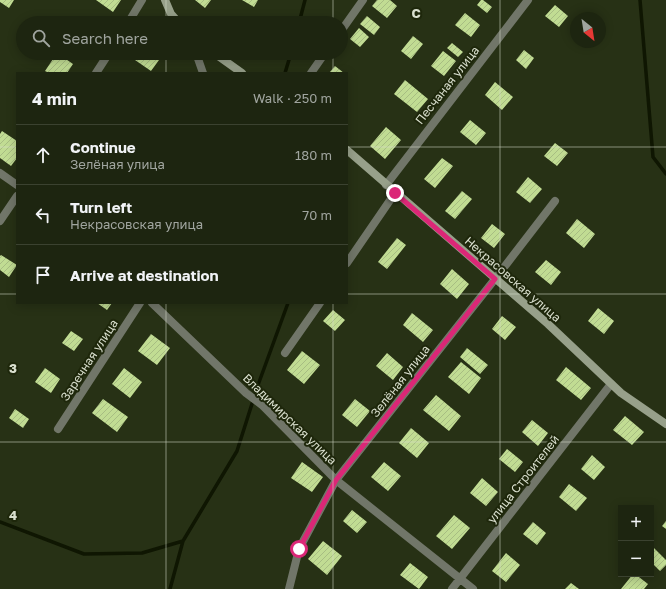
<!DOCTYPE html>
<html lang="en">
<head>
<meta charset="utf-8">
<style>
	:root { --surface:#1d2510; --page:#252d19; --text:#f1f3f6; --muted:#a0a59f; --line:#3b4230 }
	body { margin:0; font-family:"Golos Text",sans-serif; background:var(--page); color:var(--text) }
	.controls { position:absolute; right:12px; bottom:12px; display:grid; overflow:hidden; border-radius:0px; box-shadow:0 2px 10px #0003 }
	.controls button { width:36px; height:36px; display:grid; place-items:center; padding:0; border:0; border-bottom:1px solid var(--line); background:var(--surface); color:var(--text); font:20px sans-serif }
	.compass { position:absolute; left:570px; top:12px; width:36px; height:36px; border-radius:50%; background:var(--surface); box-shadow:0 2px 10px #0003; rotate:150deg }
	.stop { position:absolute; width:12px; height:12px; margin:-9px; border:3px solid #db2777; border-radius:50%; background:#fff }
	.stop.end { background:#db2777; border-color:#fff; box-shadow:0 1px 4px #0008 }
	.list { margin:0; padding:0; list-style:none }
	h2 { display:flex; justify-content:space-between; align-items:center; height:52px; margin:0; padding:0 16px; font-size:17px }
	h2 small { font-size:13px; font-weight:400; color:var(--muted) }
	.list li { display:grid; grid-template-columns:26px 1fr auto; gap:12px; align-items:center; box-sizing:border-box; height:60px; padding:0 16px; border-top:1px solid var(--line) }
	.list b { display:block; font-size:15px; white-space:nowrap }
	.list p { margin:0; font-size:13px; white-space:nowrap; color:var(--muted) }
	.list em { font-size:13px; font-style:normal; color:var(--muted) }
	.icon { flex:none; width:22px; height:22px; fill:none; stroke:currentColor; stroke-width:2; stroke-linecap:round; stroke-linejoin:round }
	.map { position:relative; flex:none; width:666px; height:589px; overflow:hidden }
	.search { position:absolute; background:var(--surface); box-shadow:0 2px 10px #0003; left:16px; top:16px; width:332px; height:44px; display:flex; align-items:center; gap:10px; box-sizing:border-box; padding:0 14px; border-radius:22px; color:var(--muted); font-size:15px }
	.panel { position:absolute; background:var(--surface); box-shadow:0 2px 10px #0003; left:16px; top:72px; width:332px; height:232px; border-radius:0px }
	.map>svg:first-child { display:block }
</style>
</head>
<body>
<div class="map">
<svg width="666" height="589" viewBox="0 0 666 589">
	<defs>
		<pattern id="building-hatch" width="6" height="6" patternUnits="userSpaceOnUse"><rect width="6" height="6" fill="#c1dc93"/><path d="M-1 1l2-2M0 6l6-6M5 7l2-2" fill="none" stroke="#a7bd82"/></pattern>
	</defs>
	<rect width="100%" height="100%" fill="#273115"/>
	<g fill="none" stroke-linecap="round" stroke-linejoin="round">
		<!-- stream -->
		<path stroke="#0f1602" stroke-width="3.5" d="M640,0L653,157L666,174
			M299,23L305,0
			M285,73L291,53
			M0,522L84,554L142,553L183,541
			M170,589L183,541L237,451L258,385L288,303"/>
	</g>
	<!-- building -->
	<path fill="url(#building-hatch)" d="M0,0H14L9,8L0,2Z
		M96,0H121L113,12Z
		M195,0H211L205,8Z
		M242,0H258L254,7Z
		M377,0H390L397,6L387,18L372,6Z
		M481,0H483L492,7L487,13L477,5Z
		M555,5L568,16L559,27L545,16Z
		M465,13L480,25L471,37L455,25Z
		M367,16L380,27L374,35L360,24Z
		M359,28L369,37L360,47L350,39Z
		M413,36L423,44L411,59L401,51Z
		M452,43L463,52L458,57L447,48Z
		M524,50L534,58L526,69L516,60Z
		M443,51L456,61L444,76L431,66Z
		M57,53L73,64L67,73H49L45,71Z
		M140,53H148L159,60L151,71L135,60Z
		M171,53H187L181,60Z
		M335,66L344,73H329Z
		M405,80L428,99L417,112L394,94Z
		M495,82L513,97L502,110L485,95Z
		M470,120L486,133L476,145L460,132Z
		M386,127L401,140L385,159L370,146Z
		M2,131L17,141V158L11,166L0,158V134Z
		M555,143L568,153L557,166L544,156Z
		M442,158L453,166L435,188L424,179Z
		M528,177L542,189L530,203L516,192Z
		M462,191L472,199L455,219L445,211Z
		M577,219L595,234L584,248L566,233Z
		M492,224L505,234L494,248L481,238Z
		M397,238L406,245L387,269L378,262Z
		M1,255L17,265L9,277L0,270V256Z
		M546,260L561,272L551,285L535,272Z
		M452,269L469,284L457,299L440,284Z
		M97,303H112L107,310Z
		M598,308L614,321L604,334L588,321Z
		M333,310L345,320L335,331L323,321Z
		M412,313L433,330L423,342L403,325Z
		M502,316L516,327L505,340L492,329Z
		M71,331L83,339L74,351L62,343Z
		M151,334L170,348L157,365L138,351Z
		M467,348L488,365L480,374L460,357Z
		M302,351L320,365L304,384L287,370Z
		M387,353L403,367L393,380L376,366Z
		M461,362L481,378L469,394L448,377Z
		M566,367L591,388L581,400L556,380Z
		M45,368L60,379L51,393L35,382Z
		M124,368L142,382L130,398L112,384Z
		M436,395L461,416L449,431L423,410Z
		M103,399L128,417L117,432L92,413Z
		M355,399L370,411L357,427L342,415Z
		M15,409L29,419L23,428L9,418Z
		M625,416L644,432L632,445L613,430Z
		M532,420L548,433L538,446L522,432Z
		M411,428L429,443L417,458L399,443Z
		M507,449L523,462L515,472L499,459Z
		M592,455L605,467L594,480L581,469Z
		M302,462L323,477L312,492L291,478Z
		M384,462L401,476L388,491L371,477Z
		M482,478L498,492L486,506L470,493Z
		M569,484L587,498L576,511L559,497Z
		M352,510L367,522L357,533L343,521Z
		M454,515L470,528L452,549L436,536Z
		M666,521V529L662,526Z
		M533,522L546,533L537,545L523,534Z
		M323,541L342,556L327,575L308,559Z
		M653,547L666,560V565L660,571L651,562V549Z
		M506,553L520,565L506,582L492,571Z
		M410,563L428,577L419,589L400,575Z
		M633,574H635L648,584L644,589H621Z
		M571,583L579,589H565Z"/>
	<g fill="none" stroke-linecap="round" stroke-linejoin="round">
		<!-- street -->
		<path stroke="#717669" stroke-width="8" d="M128,23L142,0
			M341,31L363,0
			M196,53L203,73
			M96,73L109,53
			M311,73L325,53
			M0,173L17,185
			M386,185L528,0
			M0,221L17,196
			M347,263L395,193
			M152,303L246,393L262,405L336,480L473,589
			M285,353L320,303
			M58,429L140,303
			M289,589L299,549L336,480L495,279L555,201
			M452,589L611,384"/>
		<!-- secondary -->
		<path stroke="#97a08a" stroke-width="8" d="M165,0L171,14L179,23
			M214,53L242,73
			M347,150L548,324L621,393L666,424"/>
	</g>
	<g fill="none" stroke-linecap="round" stroke-linejoin="round">
		<!-- route -->
		<path stroke="#db2777" stroke-width="5" d="M299,549L336,480L495,279L395,193"/>
	</g>
	<!-- grid -->
	<path fill="none" stroke="#d9dfce" stroke-width="1" stroke-opacity="0.55" d="M166,0V23M333,0V23M500,0V589M166,53V73M333,53V73M0,147H17M347,147H666M0,294H17M347,294H666M166,303V589M333,303V589M0,442H666"/>
	<g text-anchor="middle" dominant-baseline="central" stroke-width="4" stroke-linejoin="round" paint-order="stroke">
		<!-- street labels -->
		<g font-size="12" fill="#d9dfce" stroke="#1e270b">
			<text transform="translate(447 85) rotate(-52)">Песчаная улица</text>
			<text transform="translate(513 279) rotate(41)">Некрасовская улица</text>
			<text transform="translate(89 360) rotate(-57)">Заречная улица</text>
			<text transform="translate(400 381) rotate(-52)">Зелёная улица</text>
			<text transform="translate(290 419) rotate(44)">Владимирская улица</text>
			<text transform="translate(523 479) rotate(-52)">улица Строителей</text>
		</g>
	</g>
	<g font-size="13" text-anchor="middle" font-weight="bold" fill="#d9dfce" stroke="#1e270b" stroke-width="4" stroke-linejoin="round" paint-order="stroke">
		<text x="416" y="18">C</text>
		<text x="13" y="373">3</text>
		<text x="13" y="520">4</text>
	</g>
</svg>
<div class="controls">
<button>+</button>
<button>−</button>
</div>
<svg class="compass" viewBox="-18 -18 36 36"><path d="M0-13l5 13h-10z" fill="#e53935"/><path d="M0 13l5-13h-10z" fill="#a0a59f"/></svg>
<div class="stop" style="left:299px;top:549px"></div>
<div class="stop end" style="left:395px;top:193px"></div>
<div class="search"><svg class="icon" aria-label="search" viewBox="0 0 24 24"><circle cx="10" cy="10" r="6"/><path d="M15 15l6 6"/></svg>Search here</div>
<section class="panel">
<h2>4 min<small>Walk · 250 m</small></h2>
<ul class="list">
<li><svg class="icon" aria-label="ahead" viewBox="0 0 24 24"><path d="M12 20V5M6 11l6-6 6 6"/></svg><div><b>Continue</b><p>Зелёная улица</p></div><em>180 m</em></li>
<li><svg class="icon" aria-label="left" viewBox="0 0 24 24"><path d="M17 20v-9H6M10 6l-5 5 5 5"/></svg><div><b>Turn left</b><p>Некрасовская улица</p></div><em>70 m</em></li>
<li><svg class="icon" aria-label="arrive" viewBox="0 0 24 24"><path d="M6 21V4h12l-3 4 3 4H6"/></svg><div><b>Arrive at destination</b></div></li>
</ul>
</section>
</div>
</body>
</html>
